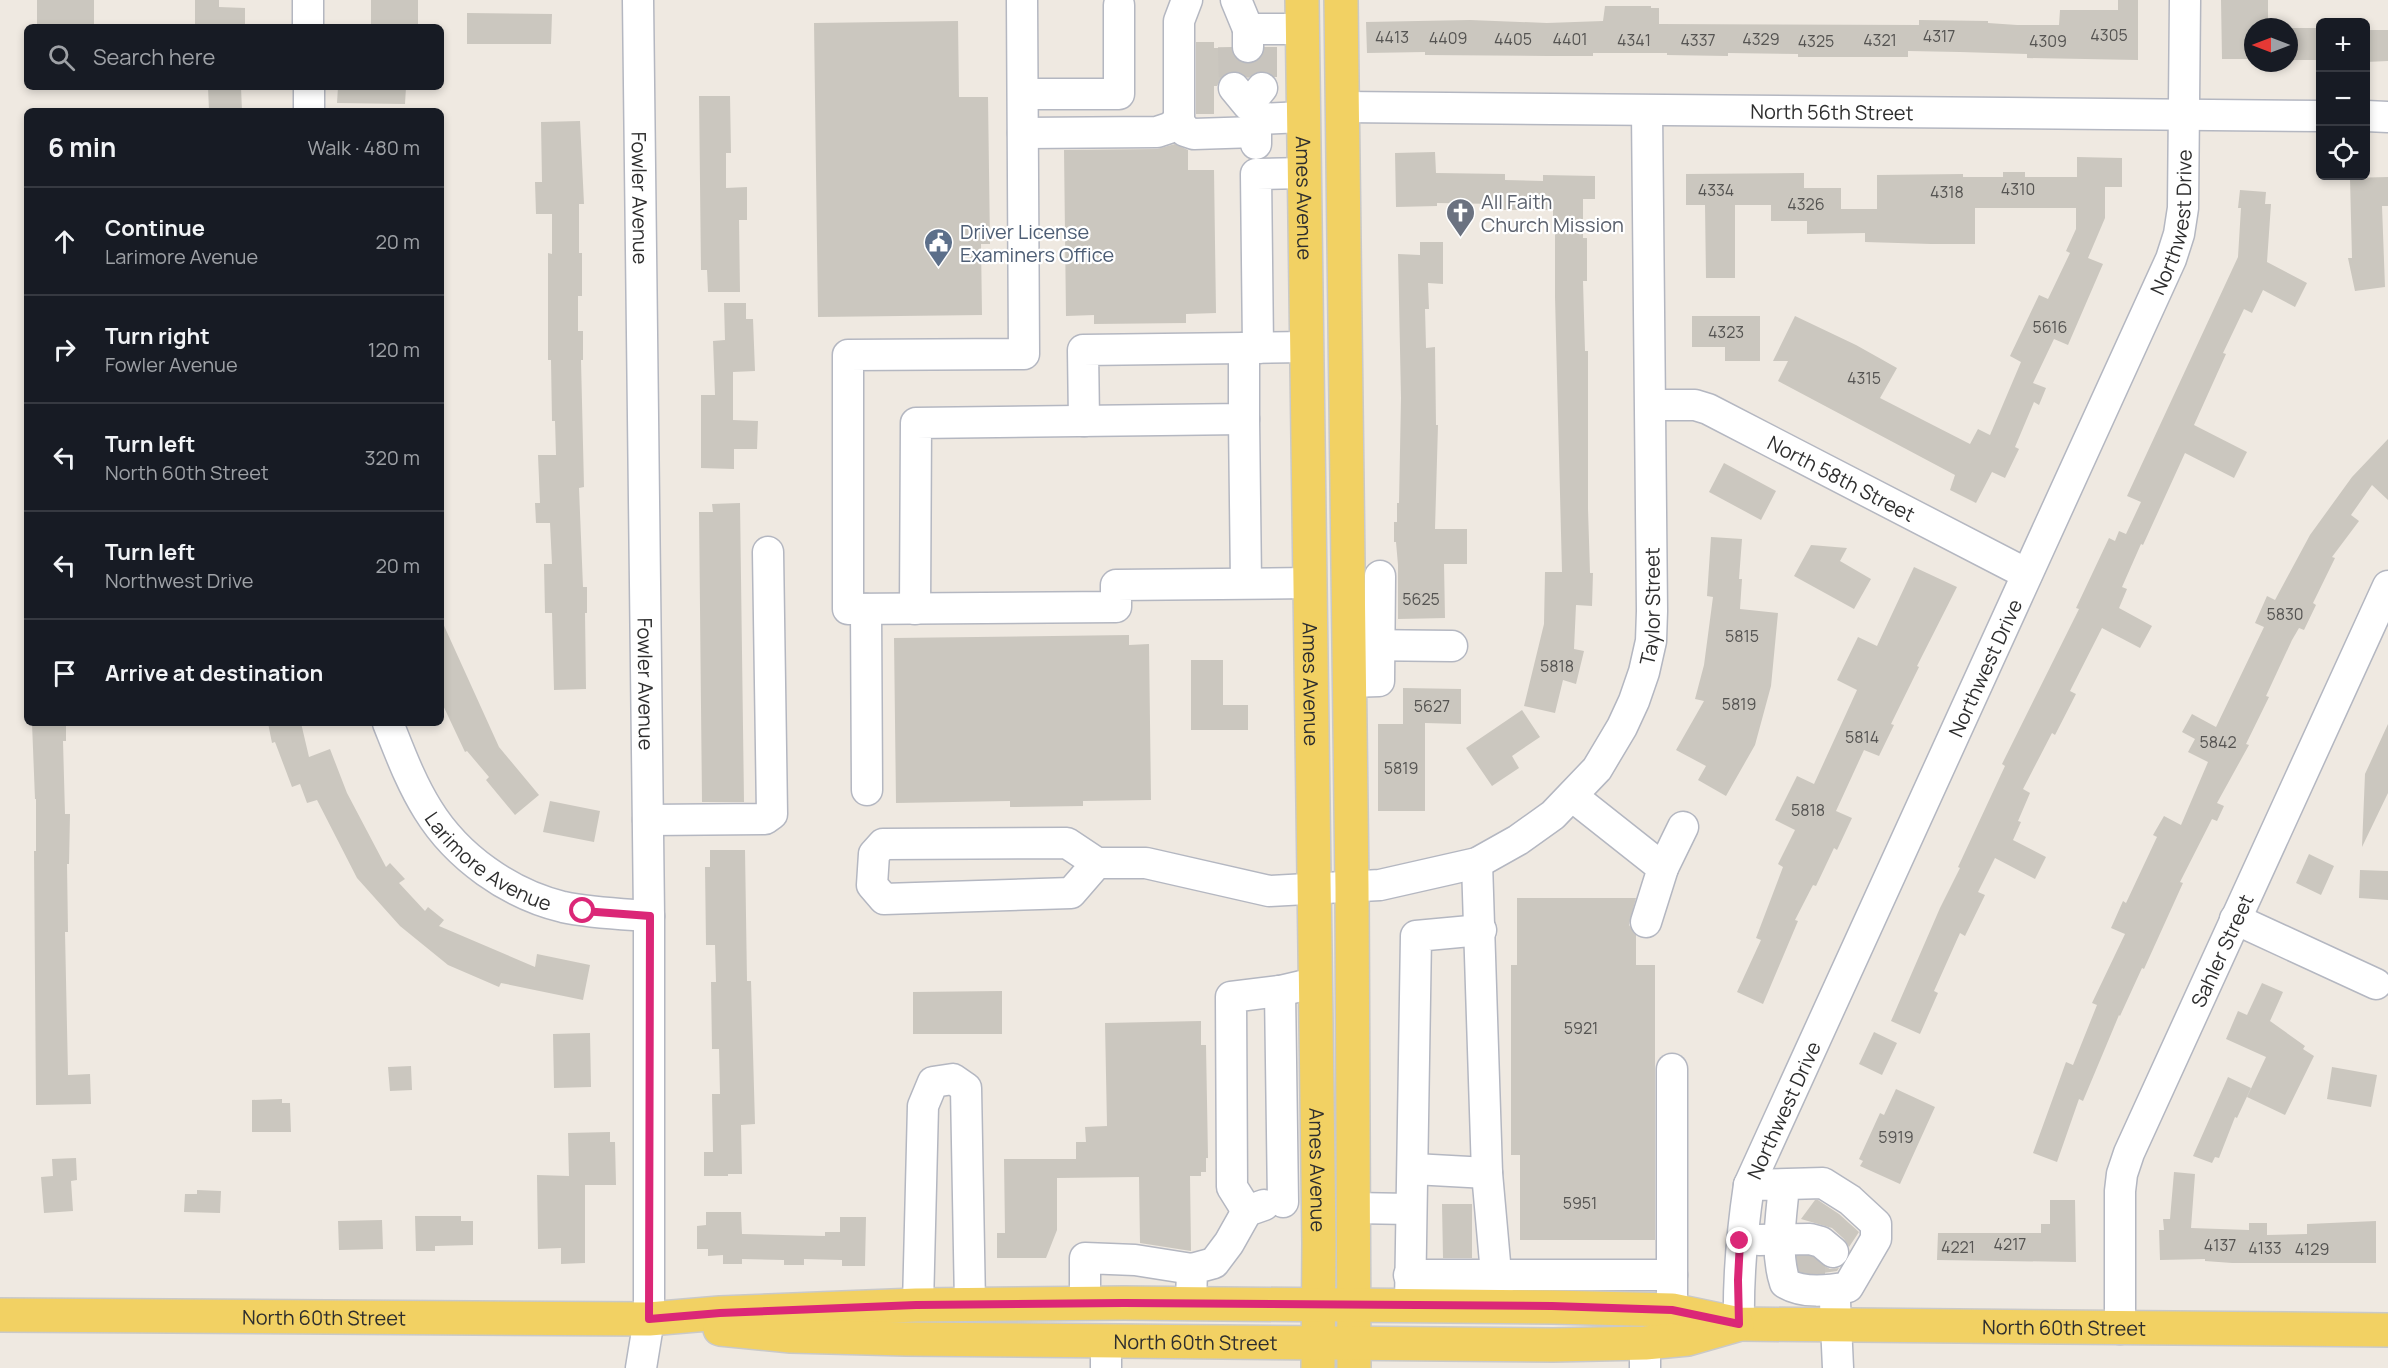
<!DOCTYPE html>
<html lang="en">
<head>
<meta charset="utf-8">
<style>
	:root { --surface:#171b24; --page:#20242c; --text:#f1f3f6; --muted:#9ea1a6; --line:#363941 }
	body { margin:0; font-family:Manrope,sans-serif; background:var(--page); color:var(--text) }
	.controls { position:absolute; right:18px; top:18px; display:grid; overflow:hidden; border-radius:9px; box-shadow:0 3px 9px #0003 }
	.controls button { width:54px; height:54px; display:grid; place-items:center; padding:0; border:0; border-bottom:2px solid var(--line); background:var(--surface); color:var(--text); font:30px sans-serif }
	.compass { position:absolute; left:2244px; top:18px; width:54px; height:54px; border-radius:50%; background:var(--surface); box-shadow:0 3px 9px #0003; rotate:270deg }
	.stop { position:absolute; width:18px; height:18px; margin:-14px; border:4px solid #db2777; border-radius:50%; background:#fff }
	.stop.end { background:#db2777; border-color:#fff; box-shadow:0 2px 6px #0008 }
	.list { margin:0; padding:0; list-style:none }
	h2 { display:flex; justify-content:space-between; align-items:center; height:78px; margin:0; padding:0 24px; font-size:26px }
	h2 small { font-size:20px; font-weight:400; color:var(--muted) }
	.list li { display:grid; grid-template-columns:39px 1fr auto; gap:18px; align-items:center; box-sizing:border-box; height:108px; padding:0 24px; border-top:2px solid var(--line) }
	.list b { display:block; font-size:22px; white-space:nowrap }
	.list p { margin:0; font-size:20px; white-space:nowrap; color:var(--muted) }
	.list em { font-size:20px; font-style:normal; color:var(--muted) }
	.icon { flex:none; width:33px; height:33px; fill:none; stroke:currentColor; stroke-width:2; stroke-linecap:round; stroke-linejoin:round }
	.map { position:relative; flex:none; width:2388px; height:1368px; overflow:hidden }
	.search { position:absolute; background:var(--surface); box-shadow:0 3px 9px #0003; left:24px; top:24px; width:420px; height:66px; display:flex; align-items:center; gap:15px; box-sizing:border-box; padding:0 21px; border-radius:9px; color:var(--muted); font-size:22px }
	.panel { position:absolute; background:var(--surface); box-shadow:0 3px 9px #0003; left:24px; top:108px; width:420px; height:618px; border-radius:9px }
	.map>svg:first-child { display:block }
</style>
</head>
<body>
<div class="map">
<svg width="2388" height="1368" viewBox="0 0 2388 1368">
	<rect width="100%" height="100%" fill="#efe9e1"/>
	<!-- building -->
	<path fill="#cbc7bf" d="M37,0H94V27H37Z
		M195,0H219V7L245,8V27H195Z
		M371,0H418V25L371,27Z
		M2118,0H2138V60L2027,58V54L1960,52L1908,51V57H1798V54L1728,53V56L1667,55V53H1593V56H1548L1425,55V52L1367,53L1366,22L1470,20L1547,23L1603,21L1605,6H1651V8H1659V24L1919,25V20L1988,21V23L2017,25H2059L2060,10H2118Z
		M2221,0H2268V27H2253V59H2222Z
		M467,13L552,14L551,44H467Z
		M958,21L959,97H988L990,244H981L982,315L818,317L814,23Z
		M2290,28H2320V60H2290Z
		M2366,30H2388V61L2366,62Z
		M1196,42H1214V48H1231L1233,56L1239,62L1247,64L1257,62L1263,56L1265,48H1271V74L1264,71L1257,72L1248,78L1239,72L1232,71L1224,74L1217,86H1214V114H1196Z
		M208,87H241L242,111H209Z
		M338,87H406L405,104L337,103Z
		M699,96H730L731,153H726V188L747,187V220H739L740,292H708L707,270H701Z
		M580,121L584,204H579V253H582V296H578V331H583V360H581L584,487L579,488L583,587H587V613H585L586,689L554,690L552,613H545L544,564H552L550,523H536L535,503H540L538,455H556L555,421H552L551,360H548V253L552,254V214H536L535,182H542L541,122Z
		M1175,144L1188,150V170H1214L1216,313L1186,314V323L1094,324V315L1066,316L1064,150L1157,149Z
		M1435,152L1436,173L1505,174V180L1543,181V175L1595,176V199H1583V238H1587V281H1583L1585,351H1588V509L1590,573H1593L1592,606L1576,605L1574,649L1584,651L1576,684L1563,680L1555,713L1524,706L1544,624L1545,572H1562L1555,297V219H1553V210H1494L1498,204L1437,203V206L1396,207L1395,153Z
		M2077,157L2122,158V187H2105V218L2088,258L2103,264L2068,345L2054,339L2033,383L2046,388L2039,405L2034,402L2015,447L2019,449L2005,478L1992,472L1976,503L1950,490L1955,475L1778,381L1788,361H1773L1795,316L1856,345L1897,368L1880,398L1970,444L1978,429L1990,435L2021,362L2010,356L2039,295L2048,299L2070,253L2066,251L2076,229V208H1975V244H1931L1865,242V233L1807,234V221H1771V205H1735V278H1706L1705,205H1686V174L1804,173V188H1841V209H1877V175L1963,174V177H2003V172H2025V177H2077Z
		M2388,177V206H2382L2385,287L2355,291L2348,258H2352L2350,178Z
		M2240,190L2266,192L2265,204H2271L2267,262L2307,283L2295,307L2263,290L2252,313L2244,309L2223,353L2226,354L2194,425L2247,452L2234,478L2185,453L2143,545L2141,544L2122,587L2127,589L2119,608L2152,626L2140,648L2102,628L2070,691L2076,694L2055,735L2052,733L2023,789L2030,793L2018,821L2021,822L2013,840L2046,857L2035,879L1995,858L1978,892L1985,895L1965,936L1960,933L1934,991L1938,993L1920,1034L1891,1021L1940,908L1960,868L1958,867L2005,766L2002,764L2079,609L2076,608L2109,538L2115,541L2119,531L2126,534L2141,502L2127,496L2238,257L2241,208H2238Z
		M1420,242H1443V284L1428,283L1429,309H1425L1426,348L1435,347L1436,425H1438L1435,529H1467V564H1444L1445,618L1398,619V565L1396,542H1394V522H1397V503H1399L1401,398L1398,254L1420,255Z
		M724,303H746V319H753L755,371L733,372V420L758,421L757,449H734V469L701,468V395H715L713,341L725,340Z
		M1692,316H1760V361H1725V347H1692Z
		M2388,439V500L2372,485L2351,515L2359,521L2332,557L2335,558L2313,603L2316,605L2304,630L2299,628L2292,640L2266,696L2269,697L2246,744L2249,745L2217,803L2224,806L2217,821L2212,819L2180,882L2183,883L2144,969L2142,968L2120,1016L2119,1015L2083,1101L2079,1099L2057,1162L2033,1153L2066,1062L2073,1065L2097,1005L2092,1003L2125,934L2111,928L2123,901L2126,903L2157,837L2153,835L2164,816L2181,825L2208,762L2188,752L2195,739L2182,732L2192,714L2216,727L2264,627L2255,623L2267,596L2275,600L2310,535L2352,477Z
		M1724,463L1776,491L1761,520L1709,492Z
		M740,503L744,802H702L699,512H713L712,504Z
		M1711,537L1742,539L1739,579H1742L1740,609L1778,613L1771,686L1755,745L1726,796L1698,780L1706,766L1676,750L1704,701L1695,699L1704,665L1713,597L1707,596Z
		M1811,545L1847,548L1840,561L1871,579L1854,609L1794,576Z
		M1914,567L1957,587L1917,666L1919,667L1891,724L1894,725L1879,756L1864,750L1836,811L1852,818L1837,850L1834,848L1816,886L1813,885L1795,920L1798,921L1763,1004L1737,992L1761,940L1756,938L1783,867L1778,864L1795,830L1775,820L1797,776L1814,784L1857,690L1837,680L1858,637L1877,646Z
		M441,619L499,747L539,795L515,815L486,780L489,777L467,751L465,752L441,701Z
		M1129,635V645L1149,644L1151,800L1083,801V806L1010,807V801L896,803L894,638Z
		M1191,660H1223V705H1248V730H1191Z
		M1403,688L1461,689V724L1425,723V811H1378V724H1403Z
		M1522,710L1540,737L1512,756L1519,768L1492,786L1466,748Z
		M32,723H66V741H63L65,814H70L69,864H67L68,932H65L68,1075L90,1074L91,1104L36,1105L34,851H36V799H35Z
		M268,723H301L309,757L330,749L347,793L386,867L390,863L405,879L399,883L425,911L428,907L444,920L439,926L535,967L537,954L590,965L583,1000L501,983L499,987L448,965L400,926L357,878L317,800L307,803L300,784L292,787L275,742L272,743Z
		M2388,724V793L2362,847L2365,774Z
		M550,801L600,811L594,842L543,832Z
		M710,850H745L747,981H751L755,1124L741,1125L742,1174H728V1176H704V1152H713L712,1094H720L719,1049H712L711,982H716L715,945H706L705,867H710Z
		M2309,854L2334,866L2321,895L2296,883Z
		M2360,870L2388,871V900L2359,898Z
		M1517,898H1636L1629,925L1636,935V965H1655V1240H1520V1155H1511V965H1517Z
		M2262,983L2283,992L2270,1021L2305,1046L2303,1049L2314,1056L2285,1115L2247,1097L2266,1057L2226,1039L2238,1011L2247,1015Z
		M1002,991V1034H913V992Z
		M1201,1021V1045H1206L1208,1158H1206V1172H1201V1176H1190L1191,1251L1140,1243L1139,1177L1057,1178V1230L1046,1258H997V1233H1005L1004,1159H1076V1142H1086L1085,1127L1107,1126L1105,1023Z
		M1874,1032L1897,1043L1882,1075L1859,1064Z
		M590,1033L591,1087L554,1088L553,1034Z
		M411,1066L412,1090L390,1091L388,1067Z
		M2332,1067L2377,1075L2371,1107L2327,1099Z
		M2228,1077L2251,1088L2237,1118L2235,1117L2219,1158L2215,1157L2212,1163L2193,1156Z
		M1896,1089L1935,1107L1900,1184L1860,1166L1863,1161L1859,1159L1880,1113L1884,1115Z
		M282,1099V1103H290L291,1132H252V1100Z
		M610,1132V1142H615L616,1185H585V1263L561,1264V1248L538,1249L537,1175L569,1176L568,1133Z
		M76,1158L77,1180L71,1181L73,1211L44,1213L41,1177L53,1176L52,1159Z
		M2174,1172L2195,1174L2191,1228L2249,1230V1223H2267V1235L2307,1234V1224L2376,1221V1263H2232L2205,1261V1259L2160,1260L2159,1230H2164L2163,1219H2170Z
		M197,1190L221,1191L220,1213L184,1212L185,1194H197Z
		M1815,1200H1818L1839,1214L1859,1232L1849,1247L1844,1239L1832,1228L1801,1219Z
		M2050,1200H2075L2076,1262L1937,1260L1938,1233H2041V1224H2050Z
		M1442,1204H1472V1258H1443Z
		M706,1212H741L742,1234L825,1236V1232H840V1217H866L865,1266H842V1260L804,1259V1265H784V1260L742,1259V1264H723V1255L708,1256V1249H697V1226L706,1225Z
		M415,1216H461V1221H473V1245L435,1246V1251H416Z
		M382,1220L383,1249L339,1250L338,1221Z
		M1808,1256L1830,1269L1839,1268L1837,1271L1823,1273L1800,1271L1797,1257Z"/>
	<g fill="none" stroke-linecap="round" stroke-linejoin="round">
		<!-- minor-tunnel -->
		<path stroke="#c8c4bd" stroke-width="30" stroke-dasharray="30 15" stroke-linecap="butt" d="M1233,47L1234,88
			M1262,47V88
			M1810,1252V1280"/>
		<defs>
			<g id="minor">
				<path d="M308,0V27"/>
				<path id="s1" d="M638,0L649,916V1319L641,1368"/>
				<path d="M1022,0L1024,354L848,355V609L1116,607V585L1309,583"/>
				<path d="M1187,0L1179,21V121L1185,131L1194,134L1256,132"/>
				<path d="M1236,0L1248,29"/>
				<path d="M1248,47V29H1302"/>
				<path d="M309,87V111"/>
				<path d="M1234,88L1248,105L1262,88"/>
				<path d="M1023,94H1119V5"/>
				<path id="s2" d="M1343,107L2320,116"/>
				<path d="M2366,116L2388,117"/>
				<path d="M1023,133L1157,132L1169,128L1179,121"/>
				<path d="M1256,144V119L1303,117"/>
				<path d="M1258,348L1256,174L1304,173"/>
				<path id="s3" d="M1651,405H1695L1708,409L2027,574"/>
				<path d="M1244,419L1246,583"/>
				<path d="M1084,421L1083,350L1244,348"/>
				<path d="M866,609L867,790"/>
				<path d="M915,609L916,423L1244,419V348L1306,347"/>
				<path d="M1361,645L1452,646"/>
				<path d="M1350,682L1379,681L1380,576"/>
				<path id="s4" d="M388,723C400,753 411,783 428,810C457,857 509,894 563,907C591,913 621,914 649,916"/>
				<path d="M1572,796L1663,868L1646,922"/>
				<path d="M648,820L765,819L772,814L768,552"/>
				<path id="s5" d="M1097,863L1071,893L884,899L872,885L874,854L883,844L1067,843L1097,863H1146L1269,891L1380,885L1477,863L1518,840L1553,815L1597,769L1622,727L1634,701L1644,672L1651,641L1652,611L1647,111"/>
				<path d="M1477,863L1487,1173L1499,1307"/>
				<path d="M1663,868L1683,827"/>
				<path d="M2235,919L2376,984"/>
				<path d="M1280,991L1283,1202"/>
				<path d="M1414,1169L1487,1173"/>
				<path d="M1749,1185L1823,1183L1850,1200L1876,1224V1239L1848,1287C1828,1291 1803,1294 1785,1283C1775,1252 1781,1218 1784,1186"/>
				<path d="M1353,1208L1411,1209"/>
				<path d="M1247,1211L1232,1187L1231,997L1280,991L1314,983"/>
				<path d="M1759,1240L1810,1239L1821,1242L1833,1252"/>
				<path d="M1409,1275H1672"/>
				<path d="M1672,1295V1069"/>
				<path d="M1835,1302L1838,1368"/>
				<path d="M1085,1303V1258L1135,1260L1192,1269"/>
				<path d="M1191,1304L1192,1269L1214,1263L1229,1243L1247,1211L1264,1205"/>
				<path d="M918,1305L923,1106L933,1082L953,1079L966,1088L970,1304"/>
				<path d="M1410,1305L1416,936L1481,930"/>
				<path id="s6" d="M1739,1324C1738,1277 1742,1232 1749,1185L2171,259L2179,234L2183,208L2185,0"/>
				<path id="s7" d="M2120,1329V1191L2122,1174L2129,1153L2388,586"/>
				<path d="M1106,1368V1342"/>
				<path d="M1645,1368V1343"/>
			</g>
			<g id="major">
				<path id="s8" d="M1302,0L1319,1243L1318,1368"/>
				<path d="M1341,0L1352,887L1354,1368"/>
				<path id="s9" d="M0,1315L649,1319L720,1313L916,1305L1124,1303L1552,1307L1672,1310L1739,1324L2388,1330"/>
				<path id="s10" d="M720,1329L791,1336L906,1339L1553,1345L1645,1343L1688,1339L1737,1325"/>
			</g>
		</defs>
		<!-- minor casing -->
		<use href="#minor" stroke="#b4b7c1" stroke-width="33"/>
		<!-- major casing -->
		<use href="#major" stroke="#c9c9c9" stroke-width="36"/>
		<!-- minor -->
		<use href="#minor" stroke="#fff" stroke-width="30"/>
		<!-- major -->
		<use href="#major" stroke="#f2d163" stroke-width="33"/>
	</g>
	<g fill="none" stroke-linecap="round" stroke-linejoin="round">
		<!-- route -->
		<path stroke="#db2777" stroke-width="8" d="M583,911L650,916L649,1319L720,1313L916,1305L1124,1303L1552,1306L1672,1310L1739,1324L1738,1280L1740,1241"/>
	</g>
	<!-- icons -->
	<defs>
		<symbol id="church-pin" viewBox="-11 -11 22 30"><path d="M0 17L-7.5 6A9.5 9.5 0 1 1 7.5 6Z" fill="#6b7280" stroke="#fff"/><path d="M-1.2-6h2.4v3.5h3.3v2.4h-3.3V6h-2.4V-.1h-3.3v-2.4h3.3Z" fill="#fff"/></symbol>
		<symbol id="civic-pin" viewBox="-11 -11 22 30"><path d="M0 17L-7.5 6A9.5 9.5 0 1 1 7.5 6Z" fill="#5c6f8a" stroke="#fff"/><path d="M-.6-6.5H3V-4.5H.6V-3L4-1V1h2V6H-6V1h2V-1L-.6-3ZM-1.2 2.5V6h2.4V2.5Z" fill="#fff"/></symbol>
	</defs>
	<g fill-rule="evenodd">
		<use href="#church-pin" x="1444" y="196" width="33" height="45"/>
		<use href="#civic-pin" x="922" y="226" width="33" height="45"/>
	</g>
	<g text-anchor="middle" dominant-baseline="central" stroke-width="4.5" stroke-linejoin="round" paint-order="stroke">
		<!-- number labels -->
		<g font-size="16" fill="#555452">
			<text x="2109" y="35">4305</text>
			<text x="1939" y="36">4317</text>
			<text x="1392" y="37">4413</text>
			<text x="1448" y="38">4409</text>
			<text x="1513" y="39">4405</text>
			<text x="1570" y="39">4401</text>
			<text x="1761" y="39">4329</text>
			<text x="1634" y="40">4341</text>
			<text x="1698" y="40">4337</text>
			<text x="1880" y="40">4321</text>
			<text x="1816" y="41">4325</text>
			<text x="2048" y="41">4309</text>
			<text x="2018" y="189">4310</text>
			<text x="1716" y="190">4334</text>
			<text x="1947" y="192">4318</text>
			<text x="1806" y="204">4326</text>
			<text x="2050" y="327">5616</text>
			<text x="1726" y="332">4323</text>
			<text x="1864" y="378">4315</text>
			<text x="1421" y="599">5625</text>
			<text x="2285" y="614">5830</text>
			<text x="1742" y="636">5815</text>
			<text x="1557" y="666">5818</text>
			<text x="1739" y="704">5819</text>
			<text x="1432" y="706">5627</text>
			<text x="1862" y="737">5814</text>
			<text x="2218" y="742">5842</text>
			<text x="1401" y="768">5819</text>
			<text x="1808" y="810">5818</text>
			<text x="1581" y="1028">5921</text>
			<text x="1896" y="1137">5919</text>
			<text x="1580" y="1203">5951</text>
			<text x="2010" y="1244">4217</text>
			<text x="2220" y="1245">4137</text>
			<text x="1958" y="1247">4221</text>
			<text x="2265" y="1248">4133</text>
			<text x="2312" y="1249">4129</text>
		</g>
		<!-- street labels -->
		<g font-size="20" fill="#2e2e2e" stroke="#fff">
			<text stroke="none"><textPath href="#s2" startOffset="489">North 56th Street</textPath></text>
			<text stroke="none"><textPath href="#s1" startOffset="198">Fowler Avenue</textPath></text>
			<text stroke="none"><textPath href="#s8" startOffset="198">Ames Avenue</textPath></text>
			<text stroke="none"><textPath href="#s6" startOffset="1194">Northwest Drive</textPath></text>
			<text stroke="none"><textPath href="#s3" startOffset="208">North 58th Street</textPath></text>
			<text stroke="none"><textPath href="#s5" startOffset="1224">Taylor Street</textPath></text>
			<text stroke="none"><textPath href="#s6" startOffset="708">Northwest Drive</textPath></text>
			<text stroke="none"><textPath href="#s1" startOffset="684">Fowler Avenue</textPath></text>
			<text stroke="none"><textPath href="#s8" startOffset="684">Ames Avenue</textPath></text>
			<text stroke="none"><textPath href="#s4" startOffset="177">Larimore Avenue</textPath></text>
			<text stroke="none"><textPath href="#s7" startOffset="400">Sahler Street</textPath></text>
			<text stroke="none"><textPath href="#s6" startOffset="222">Northwest Drive</textPath></text>
			<text stroke="none"><textPath href="#s8" startOffset="1170">Ames Avenue</textPath></text>
			<text stroke="none"><textPath href="#s9" startOffset="324">North 60th Street</textPath></text>
			<text stroke="none"><textPath href="#s9" startOffset="2066">North 60th Street</textPath></text>
			<text stroke="none"><textPath href="#s10" startOffset="476">North 60th Street</textPath></text>
		</g>
		<!-- worship labels -->
		<g font-size="20" fill="#5b616d" stroke="#fff" text-anchor="start">
			<text x="1481" y="201">All Faith<tspan x="1481" dy="23">Church Mission</tspan></text>
		</g>
		<!-- service labels -->
		<g font-size="20" fill="#4e5e75" stroke="#fff" text-anchor="start">
			<text x="960" y="231">Driver License<tspan x="960" dy="23">Examiners Office</tspan></text>
		</g>
	</g>
</svg>
<div class="controls">
<button>+</button>
<button>−</button>
<button><svg class="icon" aria-label="locate" viewBox="0 0 24 24"><circle cx="12" cy="12" r="6"/><path d="M12 2v4M12 18v4M2 12h4M18 12h4"/></svg></button>
</div>
<svg class="compass" viewBox="-18 -18 36 36"><path d="M0-13l5 13h-10z" fill="#e53935"/><path d="M0 13l5-13h-10z" fill="#9ea1a6"/></svg>
<div class="stop" style="left:583px;top:911px"></div>
<div class="stop end" style="left:1740px;top:1241px"></div>
<div class="search"><svg class="icon" aria-label="search" viewBox="0 0 24 24"><circle cx="10" cy="10" r="6"/><path d="M15 15l6 6"/></svg>Search here</div>
<section class="panel">
<h2>6 min<small>Walk · 480 m</small></h2>
<ul class="list">
<li><svg class="icon" aria-label="ahead" viewBox="0 0 24 24"><path d="M12 20V5M6 11l6-6 6 6"/></svg><div><b>Continue</b><p>Larimore Avenue</p></div><em>20 m</em></li>
<li><svg class="icon" aria-label="right" viewBox="0 0 24 24"><path d="M7 20v-9h11M14 6l5 5-5 5"/></svg><div><b>Turn right</b><p>Fowler Avenue</p></div><em>120 m</em></li>
<li><svg class="icon" aria-label="left" viewBox="0 0 24 24"><path d="M17 20v-9H6M10 6l-5 5 5 5"/></svg><div><b>Turn left</b><p>North 60th Street</p></div><em>320 m</em></li>
<li><svg class="icon" aria-label="left" viewBox="0 0 24 24"><path d="M17 20v-9H6M10 6l-5 5 5 5"/></svg><div><b>Turn left</b><p>Northwest Drive</p></div><em>20 m</em></li>
<li><svg class="icon" aria-label="arrive" viewBox="0 0 24 24"><path d="M6 21V4h12l-3 4 3 4H6"/></svg><div><b>Arrive at destination</b></div></li>
</ul>
</section>
</div>
</body>
</html>
